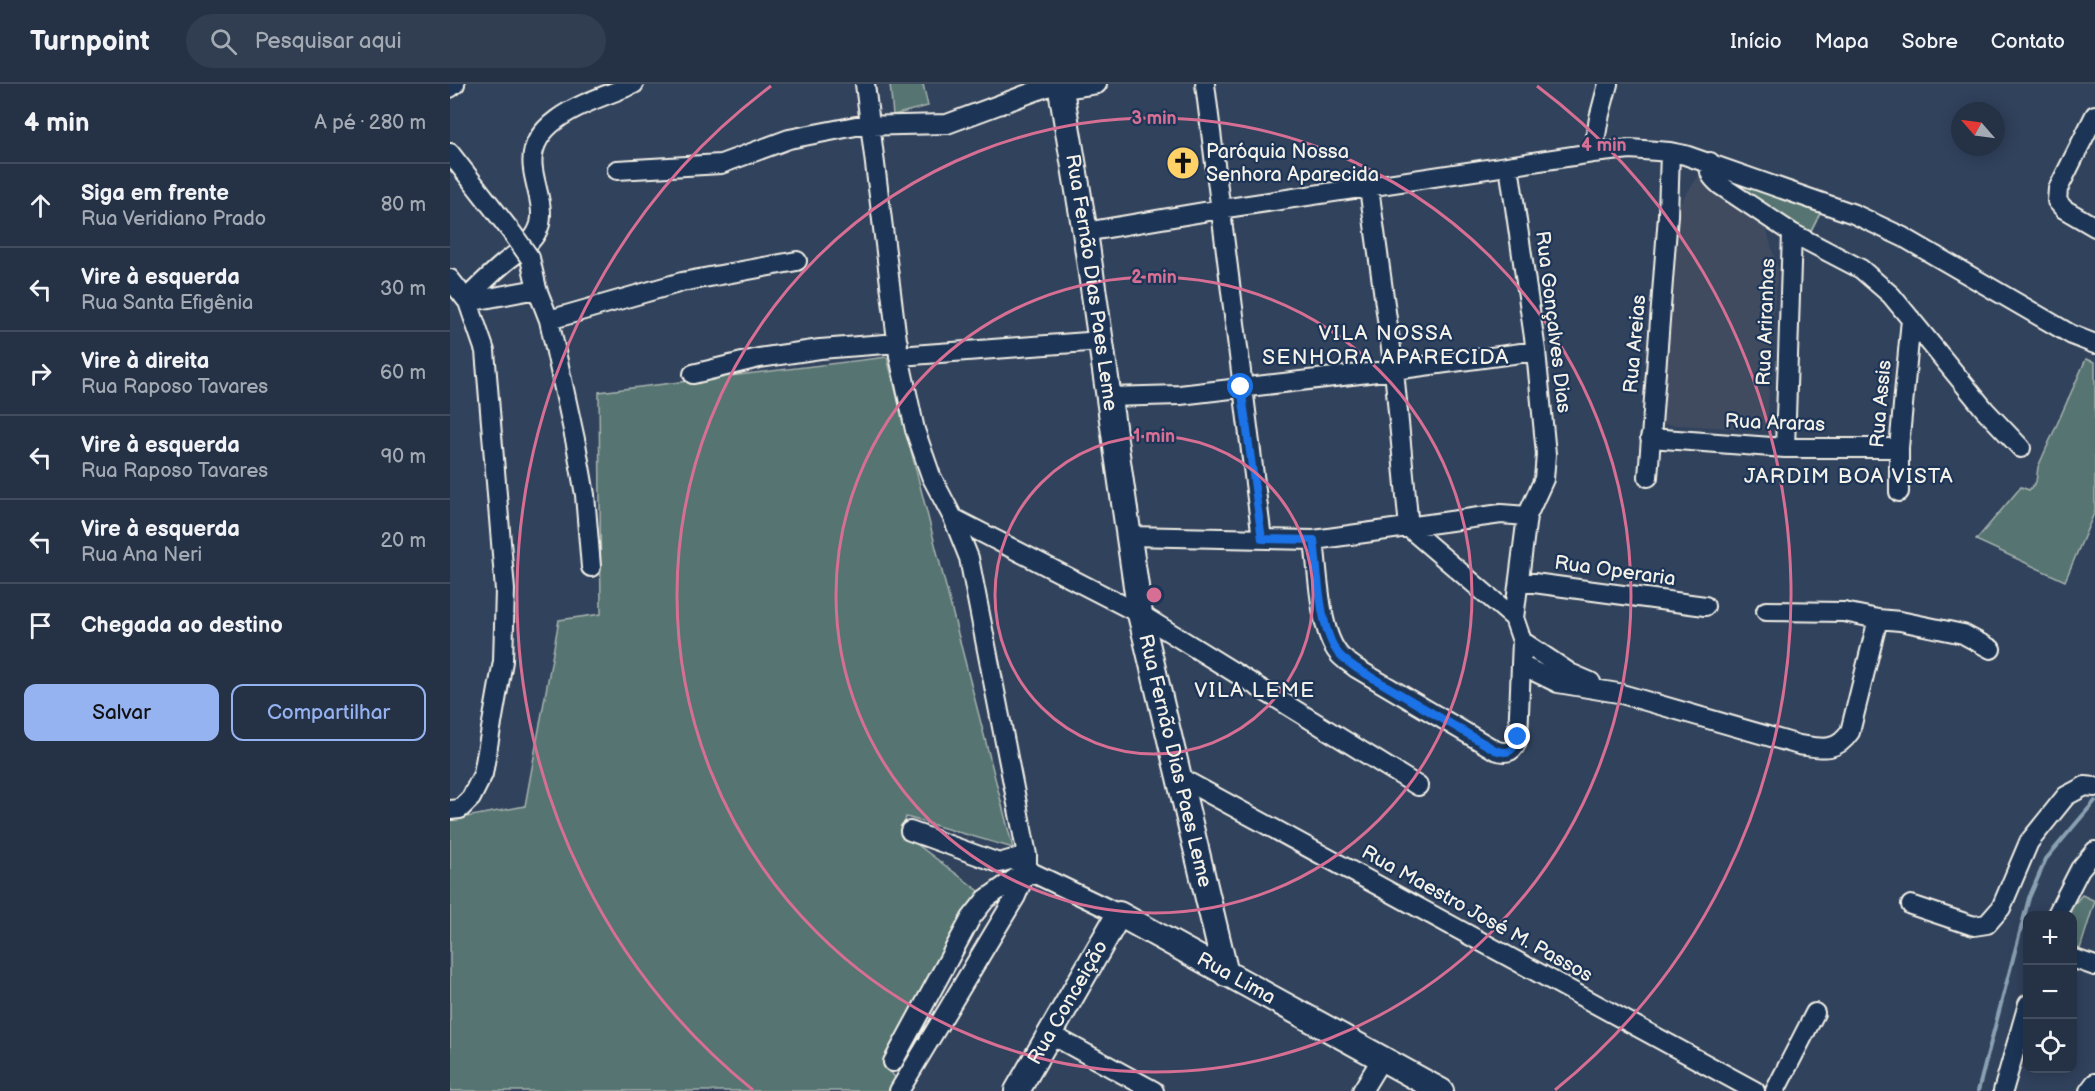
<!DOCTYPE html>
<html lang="pt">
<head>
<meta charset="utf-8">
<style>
	:root { --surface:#253246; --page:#313e51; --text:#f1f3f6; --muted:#a3aab3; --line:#424d5f; --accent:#95b2f1 }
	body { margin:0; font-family:"Balsamiq Sans",sans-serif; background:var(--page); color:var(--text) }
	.controls { position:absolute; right:18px; bottom:18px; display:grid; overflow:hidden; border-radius:12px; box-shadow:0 3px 15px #0003 }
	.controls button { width:54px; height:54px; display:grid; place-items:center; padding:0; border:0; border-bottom:2px solid var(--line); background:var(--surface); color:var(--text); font:30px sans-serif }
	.compass { position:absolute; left:1501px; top:18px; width:54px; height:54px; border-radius:50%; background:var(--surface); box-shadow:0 3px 15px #0003; rotate:298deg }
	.stop { position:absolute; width:18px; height:18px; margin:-14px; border:4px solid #1a73e8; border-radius:50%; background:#fff }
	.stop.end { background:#1a73e8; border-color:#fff; box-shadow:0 2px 6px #0008 }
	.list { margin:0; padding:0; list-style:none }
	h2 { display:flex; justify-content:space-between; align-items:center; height:78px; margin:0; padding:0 24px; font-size:26px }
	h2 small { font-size:20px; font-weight:400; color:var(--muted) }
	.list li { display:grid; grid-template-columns:39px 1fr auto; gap:18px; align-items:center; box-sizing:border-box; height:84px; padding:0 24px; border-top:2px solid var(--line) }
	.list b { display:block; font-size:22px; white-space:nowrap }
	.list p { margin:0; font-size:20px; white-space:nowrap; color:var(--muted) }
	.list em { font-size:20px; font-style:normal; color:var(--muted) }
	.actions { display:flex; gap:12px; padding:18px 24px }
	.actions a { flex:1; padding:14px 0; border:2px solid var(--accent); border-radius:12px; text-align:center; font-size:21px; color:var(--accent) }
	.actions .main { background:var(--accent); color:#111 }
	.icon { flex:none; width:33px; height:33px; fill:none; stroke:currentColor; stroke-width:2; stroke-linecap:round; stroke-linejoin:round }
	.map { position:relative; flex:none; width:1645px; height:1007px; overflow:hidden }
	header { display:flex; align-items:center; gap:36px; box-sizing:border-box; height:84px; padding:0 30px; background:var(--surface); border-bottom:2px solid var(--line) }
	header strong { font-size:28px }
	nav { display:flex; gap:33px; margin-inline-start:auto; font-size:21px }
	.search { width:420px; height:54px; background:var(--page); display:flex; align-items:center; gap:15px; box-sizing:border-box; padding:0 21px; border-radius:33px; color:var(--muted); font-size:22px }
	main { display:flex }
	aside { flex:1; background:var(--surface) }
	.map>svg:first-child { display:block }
</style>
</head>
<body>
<header>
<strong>Turnpoint</strong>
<div class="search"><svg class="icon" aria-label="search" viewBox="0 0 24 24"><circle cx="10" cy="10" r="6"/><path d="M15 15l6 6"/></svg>Pesquisar aqui</div>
<nav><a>Início</a><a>Mapa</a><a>Sobre</a><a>Contato</a></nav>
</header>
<main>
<aside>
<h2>4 min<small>A pé · 280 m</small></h2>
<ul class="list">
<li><svg class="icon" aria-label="ahead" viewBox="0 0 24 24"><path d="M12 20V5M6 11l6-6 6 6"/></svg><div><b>Siga em frente</b><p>Rua Veridiano Prado</p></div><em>80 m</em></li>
<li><svg class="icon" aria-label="left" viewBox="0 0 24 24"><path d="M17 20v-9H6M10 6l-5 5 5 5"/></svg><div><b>Vire à esquerda</b><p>Rua Santa Efigênia</p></div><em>30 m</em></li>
<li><svg class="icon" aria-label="right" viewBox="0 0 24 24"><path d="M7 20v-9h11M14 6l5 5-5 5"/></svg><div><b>Vire à direita</b><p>Rua Raposo Tavares</p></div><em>60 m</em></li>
<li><svg class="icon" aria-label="left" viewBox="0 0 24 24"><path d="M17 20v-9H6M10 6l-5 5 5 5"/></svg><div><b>Vire à esquerda</b><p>Rua Raposo Tavares</p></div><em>90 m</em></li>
<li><svg class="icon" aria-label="left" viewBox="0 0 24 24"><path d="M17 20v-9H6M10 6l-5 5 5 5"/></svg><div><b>Vire à esquerda</b><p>Rua Ana Neri</p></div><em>20 m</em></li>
<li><svg class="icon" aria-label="arrive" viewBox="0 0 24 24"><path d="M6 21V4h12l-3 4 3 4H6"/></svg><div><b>Chegada ao destino</b></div></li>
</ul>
<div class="actions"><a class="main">Salvar</a><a>Compartilhar</a></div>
</aside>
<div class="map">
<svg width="1645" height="1007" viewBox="0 0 1645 1007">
	<rect width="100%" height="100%" fill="#31425d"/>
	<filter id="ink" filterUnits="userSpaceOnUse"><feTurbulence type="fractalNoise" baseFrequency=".0167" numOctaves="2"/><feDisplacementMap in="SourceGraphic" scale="12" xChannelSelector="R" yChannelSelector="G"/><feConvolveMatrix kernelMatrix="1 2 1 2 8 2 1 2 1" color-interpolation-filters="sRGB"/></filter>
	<g filter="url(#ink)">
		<!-- built -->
		<path fill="#3f4c61" d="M1252,87L1316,144L1328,186L1322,244L1317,346L1209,340L1222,133L1228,122Z"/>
		<!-- green -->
		<path fill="#577472" stroke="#a6b2ad" stroke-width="1.5" d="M440,0H473L478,22L443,31Z
			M1270,92L1370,129L1359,151Z
			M437,273L563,764L456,733L452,749L529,807L435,981L448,997L442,1007H0V736L75,722L109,536L151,530L149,308Z
			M1636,275L1645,278V427L1615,497L1526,456L1571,403L1579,406L1586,398L1588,383Z
			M1632,811L1645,817L1630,865L1623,862L1622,832L1619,831L1625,819Z"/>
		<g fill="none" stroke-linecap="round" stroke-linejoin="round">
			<!-- stream -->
			<path stroke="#8aa1b1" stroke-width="4" d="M1528,1007L1579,814L1596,775L1645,717"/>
			<defs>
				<path id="minor" d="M415,0L449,272L465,346L481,392L503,434L519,474L577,771V786L566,812L449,1007
					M755,0L812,455
					M0,4L5,0
					M1645,31L1608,105L1607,117L1614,125L1645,143
					M0,69L63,150
					M1143,69L1149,34L1158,0
					M1260,78C1258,90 1262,94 1270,101L1342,149L1411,185L1441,211L1535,326L1571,364
					M167,86L271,80L339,55L406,42L497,40L602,1L620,4L647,0
					M919,104L944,286L959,444L1064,534
					M635,148L771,125L1143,69L1180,65L1220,68L1235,71L1404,130L1453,153L1622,251L1645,260
					M80,174L87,205L99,236L126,360L135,411L141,483
					M0,195L18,218L35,267L55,506L53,577L33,690L21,714L10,725L0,726
					M16,215C28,203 40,191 53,180C67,168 85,159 90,140C94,122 85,102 83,85C75,33 147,16 184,0
					M18,218L87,205
					M99,236L232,198L347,177
					M449,272L651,257
					M243,290L309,274L370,265L448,259
					M659,313L730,311L944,286L1086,267
					M1200,354L1335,364H1449
					M1335,364L1342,149
					M1198,393L1218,131L1220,68
					M1449,408V364L1461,235
					M503,434L690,530L968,702
					M679,452L864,456L1051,430L1077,432
					M864,456C868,486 869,545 888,569C892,575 900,579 906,584L1045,666C1058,671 1065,667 1068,653L1072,557L1064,534L1077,432L1094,395L1096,370L1086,267L1059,82
					M1069,497L1255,522
					M1316,527L1394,528L1428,535L1450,537L1513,550L1541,565
					M1072,557L1120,589L1141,598
					M1071,581L1108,599L1168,609L1349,661C1371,664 1386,669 1400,648L1428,535
					M727,692L1305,1007
					M460,747L549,779L577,771
					M577,786L669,830
					M1461,821L1524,842L1537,840L1551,824L1579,758L1616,712L1635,702L1645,703
					M1606,832L1630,785L1645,767
					M1622,874L1645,882
					M600,950L704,1007
					M443,978L521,834L536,815L577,786
					M912,1007L932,974
					M1325,1007L1365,929
					M1553,1007L1578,920
					M1639,1007L1645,999"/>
				<g id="major">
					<path id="s1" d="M610,0L635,148L690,530L776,890"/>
					<path id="s2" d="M567,1007L669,830L991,1007"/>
				</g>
			</defs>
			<!-- minor casing -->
			<use href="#minor" stroke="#f4f1e8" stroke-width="22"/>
			<!-- major casing -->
			<use href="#major" stroke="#f4f1e8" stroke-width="28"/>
			<!-- minor -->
			<use href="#minor" stroke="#1d3557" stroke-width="18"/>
			<!-- major -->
			<use href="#major" stroke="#1d3557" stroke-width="24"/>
			<defs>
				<path id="minor-bridge" d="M63,150L80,174"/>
			</defs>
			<!-- minor-bridge casing -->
			<use href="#minor-bridge" stroke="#f4f1e8" stroke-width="22" stroke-linecap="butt"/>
			<!-- minor-bridge -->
			<use href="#minor-bridge" stroke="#1d3557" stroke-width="18"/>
		</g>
	</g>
	<g fill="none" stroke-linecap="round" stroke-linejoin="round" filter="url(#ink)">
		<!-- route -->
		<path stroke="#1a73e8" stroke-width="8" d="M791,303L812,455L864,456C868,486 869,545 888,569C892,575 900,579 906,584L1045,666C1058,671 1065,667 1068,653"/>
	</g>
	<!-- distance rings -->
	<g fill="none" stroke="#d66f93" stroke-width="3">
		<circle cx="704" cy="511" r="159"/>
		<circle cx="704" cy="511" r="318"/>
		<circle cx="704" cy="511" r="477"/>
		<path d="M303 1006A637 637 0 0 1 321 2M1087 2A637 637 0 0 1 1105 1006"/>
	</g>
	<!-- icons -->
	<defs>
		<symbol id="church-disc" viewBox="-11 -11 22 22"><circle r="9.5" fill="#ffd166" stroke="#1d3557"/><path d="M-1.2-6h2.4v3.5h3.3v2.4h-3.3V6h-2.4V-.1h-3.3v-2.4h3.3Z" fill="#111"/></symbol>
	</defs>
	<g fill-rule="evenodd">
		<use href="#church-disc" x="714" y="60" width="38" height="38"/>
	</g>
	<g text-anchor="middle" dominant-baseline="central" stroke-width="4.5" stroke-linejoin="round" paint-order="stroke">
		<!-- poi labels -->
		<g font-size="20" fill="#f4f1e8" stroke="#1d3557" text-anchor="start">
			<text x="756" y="68">Paróquia Nossa<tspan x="756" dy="23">Senhora Aparecida</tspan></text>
		</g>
		<!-- street labels -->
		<g font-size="20" fill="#f4f1e8" stroke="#1d3557">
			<text stroke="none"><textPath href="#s1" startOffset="201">Rua Fernão Dias Paes Leme</textPath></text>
			<text transform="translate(1103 238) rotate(83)">Rua Gonçalves Dias</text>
			<text transform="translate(1316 238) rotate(-88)">Rua Ariranhas</text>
			<text transform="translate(1185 260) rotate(-85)">Rua Areias</text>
			<text transform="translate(1431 320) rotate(-85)">Rua Assis</text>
			<text transform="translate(1325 339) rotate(2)">Rua Araras</text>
			<text transform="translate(1165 487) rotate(8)">Rua Operaria</text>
			<text stroke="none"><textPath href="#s1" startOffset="687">Rua Fernão Dias Paes Leme</textPath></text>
			<text transform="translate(1027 830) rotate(29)">Rua Maestro José M. Passos</text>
			<text stroke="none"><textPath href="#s2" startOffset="338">Rua Lima</textPath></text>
			<text stroke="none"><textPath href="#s2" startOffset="102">Rua Conceição</textPath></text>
		</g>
		<!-- neighbourhood labels -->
		<g font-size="21" letter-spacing="1.5" fill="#f4f1e8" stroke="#1d3557">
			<text x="936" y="249">VILA NOSSA<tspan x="936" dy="24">SENHORA APARECIDA</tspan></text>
			<text x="1399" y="392">JARDIM BOA VISTA</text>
			<text x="805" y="606">VILA LEME</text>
		</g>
	</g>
	<circle cx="704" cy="511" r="9" fill="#d66f93" stroke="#1d3557" stroke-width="3"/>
	<g font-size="18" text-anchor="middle" font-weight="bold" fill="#d66f93" stroke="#1d3557" stroke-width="4.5" stroke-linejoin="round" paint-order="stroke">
		<text x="704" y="40">3 min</text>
		<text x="1154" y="67">4 min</text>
		<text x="704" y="199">2 min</text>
		<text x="704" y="358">1 min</text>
	</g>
</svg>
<div class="controls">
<button>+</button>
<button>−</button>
<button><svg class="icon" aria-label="locate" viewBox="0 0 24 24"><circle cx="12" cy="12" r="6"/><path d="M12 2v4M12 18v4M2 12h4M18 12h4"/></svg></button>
</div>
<svg class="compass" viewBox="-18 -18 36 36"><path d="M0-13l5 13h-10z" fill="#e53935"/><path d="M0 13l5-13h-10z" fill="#a3aab3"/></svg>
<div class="stop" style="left:791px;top:303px"></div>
<div class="stop end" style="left:1068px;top:653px"></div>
</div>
</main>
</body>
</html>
